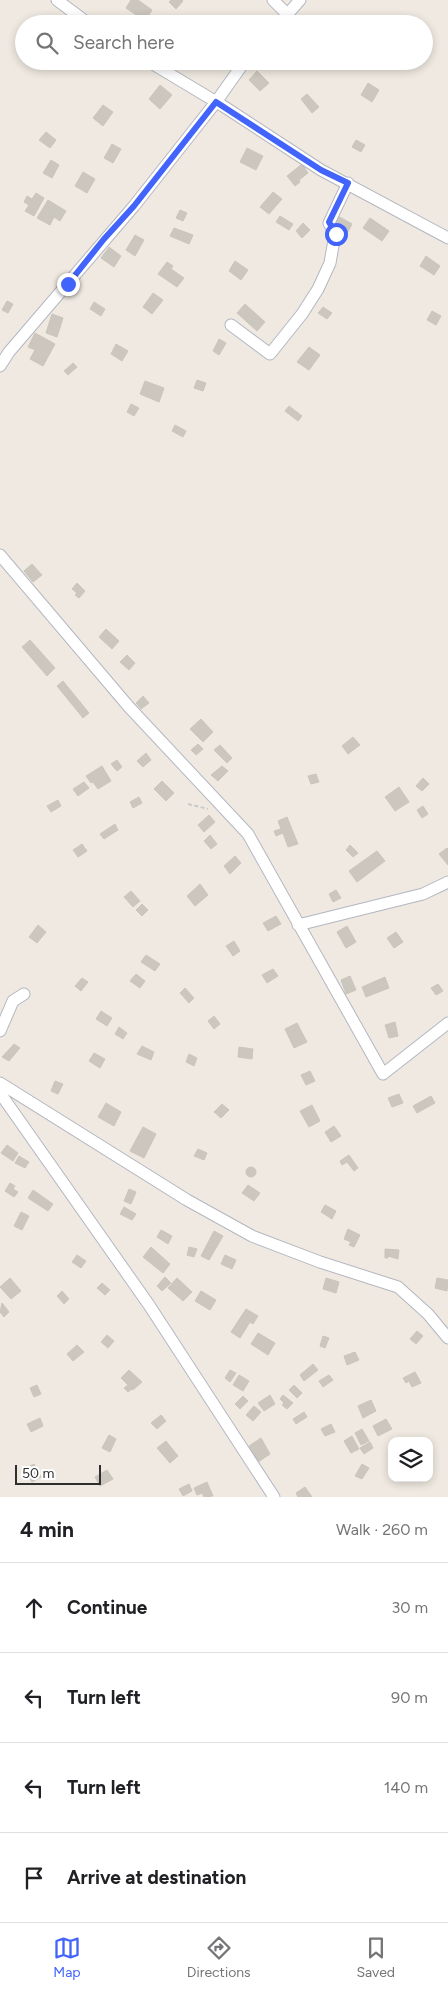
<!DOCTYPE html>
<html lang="en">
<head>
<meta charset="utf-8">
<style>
	:root { --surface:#fff; --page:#f2f2f2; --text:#202124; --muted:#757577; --line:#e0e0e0; --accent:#4264fb }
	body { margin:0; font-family:Figtree,sans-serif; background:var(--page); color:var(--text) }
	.controls { position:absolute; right:15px; bottom:15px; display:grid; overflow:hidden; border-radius:10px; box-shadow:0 2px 8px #0003 }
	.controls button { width:45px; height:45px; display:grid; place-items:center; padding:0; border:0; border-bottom:1px solid var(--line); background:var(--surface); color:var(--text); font:25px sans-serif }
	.scale { position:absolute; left:15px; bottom:12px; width:86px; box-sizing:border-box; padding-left:5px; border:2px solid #2e2e2e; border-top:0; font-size:14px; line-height:18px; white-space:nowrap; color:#2e2e2e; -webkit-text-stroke:4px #fff; paint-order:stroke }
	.stop { position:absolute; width:15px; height:15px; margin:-11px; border:4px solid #4264fb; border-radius:50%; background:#fff }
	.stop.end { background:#4264fb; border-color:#fff; box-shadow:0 1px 5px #0008 }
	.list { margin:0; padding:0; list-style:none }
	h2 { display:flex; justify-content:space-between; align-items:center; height:65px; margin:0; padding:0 20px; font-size:21px }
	h2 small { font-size:16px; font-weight:400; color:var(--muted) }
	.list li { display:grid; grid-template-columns:32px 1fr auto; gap:15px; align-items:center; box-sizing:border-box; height:90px; padding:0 20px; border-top:1px solid var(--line) }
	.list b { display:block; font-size:19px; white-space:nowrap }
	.list em { font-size:16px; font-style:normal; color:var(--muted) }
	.icon { flex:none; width:28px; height:28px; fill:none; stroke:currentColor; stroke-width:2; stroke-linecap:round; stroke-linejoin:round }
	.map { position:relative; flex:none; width:448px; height:1497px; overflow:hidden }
	.search { position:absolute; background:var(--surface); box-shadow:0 2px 8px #0003; left:15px; right:15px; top:15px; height:55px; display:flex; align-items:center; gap:12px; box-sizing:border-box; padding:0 18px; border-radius:28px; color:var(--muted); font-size:19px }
	.sheet { height:425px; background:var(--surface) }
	nav { display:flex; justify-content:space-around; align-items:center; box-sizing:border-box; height:70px; border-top:1px solid var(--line); background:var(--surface); font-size:14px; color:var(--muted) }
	nav a { display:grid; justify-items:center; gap:2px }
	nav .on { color:var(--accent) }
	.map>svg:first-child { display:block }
</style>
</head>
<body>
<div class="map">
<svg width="448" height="1497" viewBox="0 0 448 1497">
	<rect width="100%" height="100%" fill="#efe9e1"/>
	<!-- building -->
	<path fill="#cbc7bf" stroke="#cbc5ba" d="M131,0H138L152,10L145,21L126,8Z
		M171,0H182L183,1L176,9L169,2Z
		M257,71L269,83L260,91L249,80Z
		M368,83L379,90L372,102L361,95Z
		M160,85L172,95L160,109L149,99Z
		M307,94L319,107L312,113L301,99Z
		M103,105L113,112L103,126L93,118Z
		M46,132L56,140L50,148L39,140Z
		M356,140L365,145L361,152L352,147Z
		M112,144L121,149L113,163L104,158Z
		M247,148L263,156L256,170L240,162Z
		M51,160L59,165L52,178L43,173Z
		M302,164L308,173L299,180L300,182L295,186L287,176Z
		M83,172L95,179L87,193L75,186Z
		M273,192L282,199L269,214L260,207Z
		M36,193L44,198L34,216L25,211L29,205L24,202L27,196L32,199Z
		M48,200L66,211L60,221L54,217L50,225L37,218Z
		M180,210L187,213L183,221L176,218Z
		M336,215L352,224L348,232L332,223Z
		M280,216L293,224L289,230L276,222Z
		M370,218L389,231L382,241L363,228Z
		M303,223L310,230L302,238L296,231Z
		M174,228L193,235L189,244L170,236Z
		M135,235L144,240L135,256L126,250Z
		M109,247L121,256L114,267L101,258Z
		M426,256L440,266L434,275L420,266Z
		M235,261L248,270L241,280L229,271Z
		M167,262L173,266L171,269L184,278L177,287L158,274Z
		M153,293L163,300L152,314L143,307Z
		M7,301L13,304L8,313L2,310Z
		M94,302L105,309L101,316L90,309Z
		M245,304L265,322L257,331L237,313Z
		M323,307L332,313L327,319L318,313Z
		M432,311L441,316L436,325L427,320Z
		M52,314L63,318L57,337L46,333Z
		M35,333L55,344L43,366L30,359L35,350L28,347Z
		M219,339L226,343L219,355L213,351Z
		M116,344L128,351L122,361L111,354Z
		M309,347L320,355L309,370L297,362Z
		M73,363L77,367L68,375L64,371Z
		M197,380L206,383L203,391L194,388Z
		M145,381L164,388L159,402L140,394Z
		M131,404L139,408L134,416L127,412Z
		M289,406L302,416L298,421L285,411Z
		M175,425L186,431L183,437L172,431Z
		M32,564L42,575L33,582L24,571Z
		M77,583L85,591L79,598L75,595L77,593L72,589Z
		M106,629L119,641L112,649L99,637Z
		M30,640L55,668L47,676L22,647Z
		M127,655L135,663L129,670L120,662Z
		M63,681L89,713L83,718L57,686Z
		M143,696L149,703L141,709L136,703Z
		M201,719L213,732L203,742L190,729Z
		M353,737L360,745L348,754L342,746Z
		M198,744L203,749L196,755L191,750Z
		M220,745L232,758L227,763L214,750Z
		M146,753L151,760L143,767L137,761Z
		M117,760L122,767L117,771L111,764Z
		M102,766L111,781L98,789L93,782L91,783L86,776Z
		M222,766L228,771L218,781L211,775Z
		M316,774L319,782L311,784L308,776Z
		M423,778L429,784L422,791L416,786Z
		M162,781L174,793L166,801L154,789Z
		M84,782L89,788L78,796L73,789Z
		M399,787L409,802L395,811L385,797Z
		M139,797L142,803L133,808L130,802Z
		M58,800L61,806L51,812L47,806Z
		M423,806L428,814L422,818L417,810Z
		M209,815L215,822L204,832L198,825Z
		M287,817L298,844L288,847L283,833L276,836L274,831L281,829L278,821Z
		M115,824L118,830L104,839L100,834Z
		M210,835L217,844L211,849L204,841Z
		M82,844L87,851L78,857L73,850Z
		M350,845L358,853L353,857L346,850Z
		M447,848L448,849V865L439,854Z
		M377,851L385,861L357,882L349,871Z
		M235,856L241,863L230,874L224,866Z
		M200,884L208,895L195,906L187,896Z
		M336,890L341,898L333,902L329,894Z
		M131,891L140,901L133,907L124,897Z
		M142,904L148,910L142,916L136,910Z
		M276,916L281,924L268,931L263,923Z
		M38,925L46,932L37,943L29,937Z
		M347,926L356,942L346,948L337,932Z
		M396,932L403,942L394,948L387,938Z
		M234,941L240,951L233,956L226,946Z
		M146,955L160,964L155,971L141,962Z
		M273,969L278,976L267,983L262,975Z
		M136,974L145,981L140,988L130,981Z
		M350,976L356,990L346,994L341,980Z
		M385,977L389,988L366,997L362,987Z
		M82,978L88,982L81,991L75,986Z
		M438,984L443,991L436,995L431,988Z
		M185,988L194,998L189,1003L180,993Z
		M101,1011L112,1018L107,1026L96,1019Z
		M214,1016L220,1024L214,1029L208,1021Z
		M395,1022L398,1036L389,1038L385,1025Z
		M297,1023L307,1042L294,1048L285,1029Z
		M119,1027L127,1033L123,1039L115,1034Z
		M14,1044L20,1048L9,1061L2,1057Z
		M142,1046L154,1052L151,1060L137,1054Z
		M239,1047L253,1049L252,1059L238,1057Z
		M94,1053L105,1059L100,1068L89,1061Z
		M189,1054L197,1058L194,1066L186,1062Z
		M310,1071L315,1081L306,1085L301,1075Z
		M55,1081L63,1084L58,1094L51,1091Z
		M399,1094L403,1103L392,1107L388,1098Z
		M431,1096L435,1103L417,1113L413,1106Z
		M106,1103L121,1112L114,1126L98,1117Z
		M222,1104L229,1110L221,1118L214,1112Z
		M312,1105L320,1121L309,1127L300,1111Z
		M334,1126L341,1136L331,1142L325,1132Z
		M143,1127L156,1134L144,1158L130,1151Z
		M7,1145L18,1153L13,1161L1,1153Z
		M198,1149L207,1153L204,1160L194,1156Z
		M349,1155L358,1168L354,1171L347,1162L342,1165L340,1161Z
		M19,1156L29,1162L25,1168L15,1163Z
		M246 1172a5 5 0 1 1 10 0a5 5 0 1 1-10 0Z
		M10,1183L15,1186L13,1189L18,1192L14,1197L5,1191Z
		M248,1185L260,1193L254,1201L242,1193Z
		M129,1189L136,1192L131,1204L124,1201Z
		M33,1190L53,1204L48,1211L28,1198Z
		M325,1205L336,1211L332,1219L321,1212Z
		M124,1207L136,1214L132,1220L120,1214Z
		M21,1212L29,1216L22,1230L14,1226Z
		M348,1229L360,1235L354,1247L349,1245L351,1242L344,1239Z
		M161,1230L172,1236L168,1244L157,1237Z
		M214,1231L223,1236L209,1260L201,1256Z
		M151,1247L170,1264L163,1273L143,1257Z
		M189,1247L197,1249L194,1257L187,1255Z
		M385,1249L399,1250L398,1259L388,1256V1258H385Z
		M77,1255L86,1261L81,1268L72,1262Z
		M225,1255L236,1260L232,1269L221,1264Z
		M165,1277L171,1283L162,1291L157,1286Z
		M10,1278L21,1291L11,1299L0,1287Z
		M177,1278L192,1292L183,1301L168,1288Z
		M326,1278L339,1282L336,1293L323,1289Z
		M437,1278L448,1280L447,1291L435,1288Z
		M102,1283L110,1290L105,1295L97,1288Z
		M62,1291L69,1299L64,1304L57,1296Z
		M201,1291L216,1300L210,1310L195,1301Z
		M2,1303L9,1312L4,1317L0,1312Z
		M246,1309L258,1316L253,1324L250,1322L240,1338L231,1332Z
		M417,1331L423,1336L416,1344L410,1339Z
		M258,1333L275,1343L268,1355L251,1344Z
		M107,1335L114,1341L108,1348L101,1342Z
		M323,1336L329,1338L325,1348L320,1346Z
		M77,1345L84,1352L73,1361L67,1354Z
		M355,1352L359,1360L347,1365L344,1356Z
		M313,1364L318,1370L304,1381L300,1375Z
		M129,1370L142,1382L133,1390L132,1389L128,1392L124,1388L128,1385L121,1378Z
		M230,1370L236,1373L230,1382L225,1378Z
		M415,1372L421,1383L412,1387L409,1381L406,1383L403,1378Z
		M239,1375L249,1381L243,1391L233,1385Z
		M329,1375L333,1380L323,1387L319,1381Z
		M37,1385L41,1394L34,1397L30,1388Z
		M294,1385L302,1393L297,1398L289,1390Z
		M270,1395L275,1404L264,1411L258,1403Z
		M283,1395L293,1403L287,1409L282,1405L284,1403L280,1399Z
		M243,1396L248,1401L240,1409L235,1404Z
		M371,1400L376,1411L363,1418L358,1406Z
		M254,1406L261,1412L253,1421L246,1415Z
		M304,1412L307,1417L296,1424L293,1419Z
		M161,1415L166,1421L157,1429L151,1423Z
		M40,1418L43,1426L31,1432L27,1424Z
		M386,1419L392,1429L378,1436L373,1426Z
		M331,1424L335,1432L325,1436L321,1429Z
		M362,1429L369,1441L361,1445L355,1433Z
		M109,1435L116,1439L110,1452L102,1448Z
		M352,1436L359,1449L351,1453L344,1441Z
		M261,1438L270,1454L258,1462L249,1446Z
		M166,1441L178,1456L170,1463L157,1448Z
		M370,1442L373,1448L364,1454L360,1448Z
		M34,1464L41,1477L32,1482L24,1469Z
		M362,1464L369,1468L362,1479L355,1476Z
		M107,1470L113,1479L100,1486L95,1477Z
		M207,1482L213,1496L204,1497L202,1493L197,1495L194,1488Z
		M189,1484L192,1491L183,1496L179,1489Z
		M305,1487L312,1497H298L296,1493Z"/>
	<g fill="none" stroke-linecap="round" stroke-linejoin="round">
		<defs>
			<path id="minor" d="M57,0L89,24
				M273,0L288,15
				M279,24L300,0
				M148,61L223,106L321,170L448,238
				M231,325L270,354L302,314L318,289L330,263L335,234L329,223L348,183
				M0,366L9,352L134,206L216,102L245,61
				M0,555L129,707L248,834L383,1074L448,1023
				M298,925L423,894L448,882
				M0,1031L13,1001L24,994
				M0,1083L187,1200L252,1236L320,1262L398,1287L428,1314L448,1338
				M0,1093L149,1305L274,1497"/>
		</defs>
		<!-- minor casing -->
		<use href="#minor" stroke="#b4b7c1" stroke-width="13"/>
		<!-- path -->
		<path stroke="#c9c9c9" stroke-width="2" stroke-dasharray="4 2.5" stroke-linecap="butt" d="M188,804L208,809"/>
		<!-- minor -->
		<use href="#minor" stroke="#fff" stroke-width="11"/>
	</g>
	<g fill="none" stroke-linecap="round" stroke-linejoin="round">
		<!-- route -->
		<path stroke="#4264fb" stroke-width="6" d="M68,284L104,239L134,206L216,102L321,170L348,183L329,222L336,234"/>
	</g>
</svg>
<div class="controls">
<button><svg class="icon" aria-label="layers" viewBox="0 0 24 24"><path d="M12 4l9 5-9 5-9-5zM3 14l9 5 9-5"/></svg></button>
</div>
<div class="scale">50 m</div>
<div class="stop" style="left:336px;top:234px"></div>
<div class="stop end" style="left:68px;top:284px"></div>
<div class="search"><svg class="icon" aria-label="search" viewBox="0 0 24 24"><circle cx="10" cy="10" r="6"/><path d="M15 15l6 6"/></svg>Search here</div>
</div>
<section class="sheet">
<h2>4 min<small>Walk · 260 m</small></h2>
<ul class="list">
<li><svg class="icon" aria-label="ahead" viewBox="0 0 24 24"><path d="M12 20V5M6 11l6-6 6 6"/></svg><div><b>Continue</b></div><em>30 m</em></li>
<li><svg class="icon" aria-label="left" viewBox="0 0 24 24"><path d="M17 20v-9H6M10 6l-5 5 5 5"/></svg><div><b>Turn left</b></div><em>90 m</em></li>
<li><svg class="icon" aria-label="left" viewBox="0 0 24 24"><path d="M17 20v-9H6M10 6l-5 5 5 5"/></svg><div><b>Turn left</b></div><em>140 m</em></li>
<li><svg class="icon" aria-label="arrive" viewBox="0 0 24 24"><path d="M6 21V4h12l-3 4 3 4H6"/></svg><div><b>Arrive at destination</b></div></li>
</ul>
</section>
<nav>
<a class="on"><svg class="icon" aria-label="map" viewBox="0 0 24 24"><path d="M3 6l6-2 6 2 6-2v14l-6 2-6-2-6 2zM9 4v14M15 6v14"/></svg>Map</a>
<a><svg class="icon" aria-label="directions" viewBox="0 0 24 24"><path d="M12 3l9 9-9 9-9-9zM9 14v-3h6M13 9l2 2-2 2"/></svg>Directions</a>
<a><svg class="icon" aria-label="saved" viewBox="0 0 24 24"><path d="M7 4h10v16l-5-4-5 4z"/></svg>Saved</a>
</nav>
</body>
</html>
